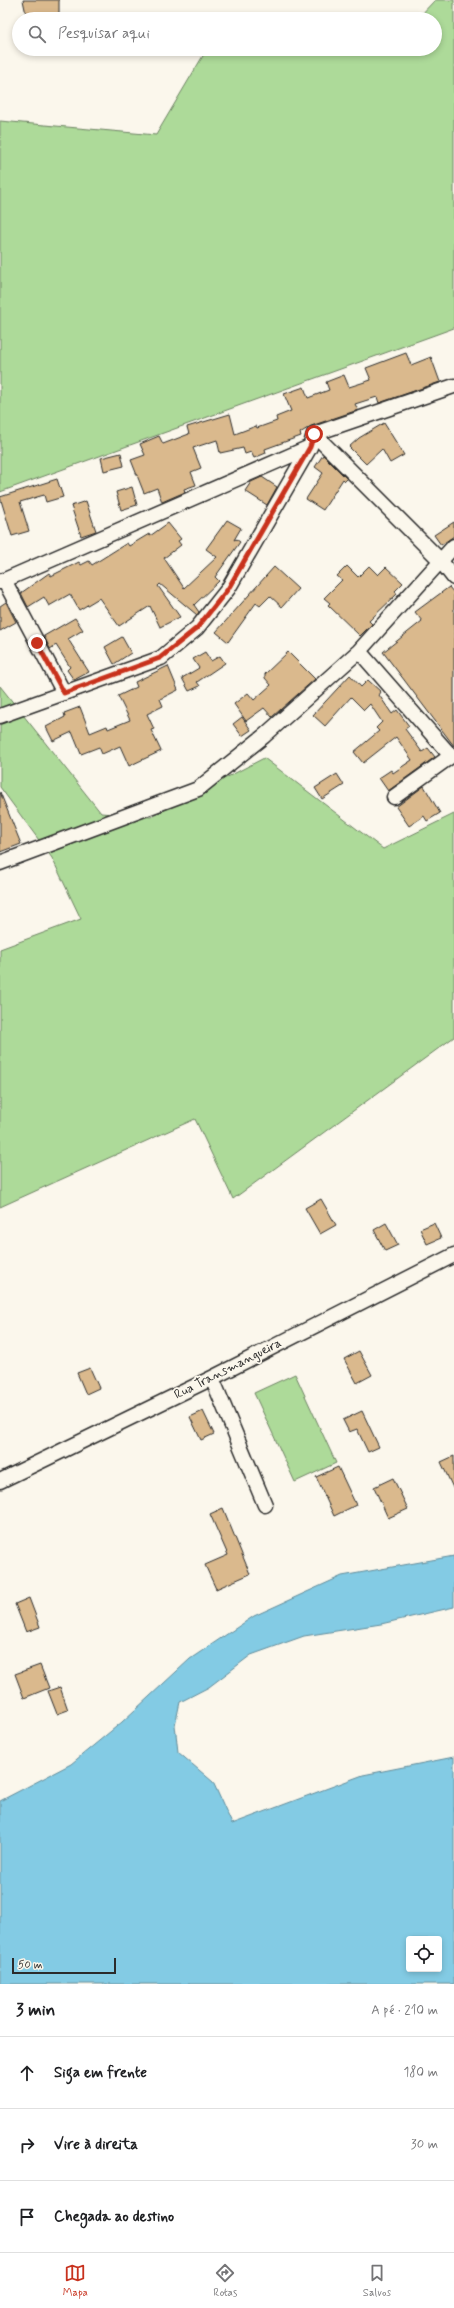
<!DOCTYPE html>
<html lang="pt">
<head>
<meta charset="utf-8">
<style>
	:root { --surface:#fff; --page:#f2f2f2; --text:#202124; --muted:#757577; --line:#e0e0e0; --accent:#c8321e }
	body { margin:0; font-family:Mynerve,sans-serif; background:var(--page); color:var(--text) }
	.controls { position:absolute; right:12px; bottom:12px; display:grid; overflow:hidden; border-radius:4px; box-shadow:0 2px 6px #0003 }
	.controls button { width:36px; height:36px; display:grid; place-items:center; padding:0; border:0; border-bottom:1px solid var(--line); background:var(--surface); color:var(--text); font:20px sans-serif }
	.scale { position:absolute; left:12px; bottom:10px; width:104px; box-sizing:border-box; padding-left:4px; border:2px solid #2b2b2b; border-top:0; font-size:11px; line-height:14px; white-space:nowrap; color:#2b2b2b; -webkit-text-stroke:3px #fbf7ec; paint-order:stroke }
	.stop { position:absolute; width:12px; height:12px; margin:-9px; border:3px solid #c8321e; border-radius:50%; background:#fff }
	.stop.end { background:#c8321e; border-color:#fff; box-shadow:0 1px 4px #0008 }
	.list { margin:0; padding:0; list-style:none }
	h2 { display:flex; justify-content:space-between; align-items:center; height:52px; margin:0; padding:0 16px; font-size:17px }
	h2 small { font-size:13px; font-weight:400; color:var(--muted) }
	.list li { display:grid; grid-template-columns:26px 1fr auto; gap:12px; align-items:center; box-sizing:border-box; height:72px; padding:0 16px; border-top:1px solid var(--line) }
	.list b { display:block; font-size:15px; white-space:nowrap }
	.list em { font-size:13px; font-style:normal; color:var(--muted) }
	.icon { flex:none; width:22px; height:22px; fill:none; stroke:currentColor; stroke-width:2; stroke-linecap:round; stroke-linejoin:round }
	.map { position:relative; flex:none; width:454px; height:1984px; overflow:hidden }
	.search { position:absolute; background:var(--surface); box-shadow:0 2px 6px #0003; left:12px; right:12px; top:12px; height:44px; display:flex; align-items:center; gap:10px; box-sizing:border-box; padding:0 14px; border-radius:22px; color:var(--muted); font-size:15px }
	.sheet { height:268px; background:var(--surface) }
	nav { display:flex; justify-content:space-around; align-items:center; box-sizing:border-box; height:56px; border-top:1px solid var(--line); background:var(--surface); font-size:11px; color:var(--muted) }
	nav a { display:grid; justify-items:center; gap:2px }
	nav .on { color:var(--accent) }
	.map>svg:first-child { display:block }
</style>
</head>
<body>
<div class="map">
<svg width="454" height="1984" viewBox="0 0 454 1984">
	<rect width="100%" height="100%" fill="#fbf7ec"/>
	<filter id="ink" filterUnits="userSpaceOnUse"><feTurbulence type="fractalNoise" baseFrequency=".025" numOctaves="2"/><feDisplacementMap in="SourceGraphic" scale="8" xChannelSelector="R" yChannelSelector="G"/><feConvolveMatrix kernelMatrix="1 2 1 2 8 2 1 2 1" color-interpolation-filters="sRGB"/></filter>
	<g filter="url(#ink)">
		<!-- green -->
		<path fill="#adda99" stroke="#6c8262" d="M435,0H454V328L0,492V121L156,135L207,49L386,51L388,49H435V19H417Z
			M0,686L101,813L151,817L264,758L383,849L454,814V1037L233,1199L195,1119L0,1207V949L81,919L52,858L0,787Z
			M295,1374L336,1463L295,1482L254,1393Z"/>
		<!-- water -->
		<path fill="#83cbe4" stroke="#608b9a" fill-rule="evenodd" d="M454,1556V1607L381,1624L304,1636L251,1655L209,1687L180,1702L175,1725L178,1752L213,1782L232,1824L363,1775L454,1757V1984H0V1801L71,1764L122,1722L190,1659L254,1616L342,1576ZM409,1939H439V1969H409Z"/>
		<!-- building -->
		<path fill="#dab98d" stroke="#2b2b2b" d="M23,0H59V19H27Z
			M406,353L411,365L431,357L440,382L379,403L377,397L355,404L358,410L311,426L300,433L301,436L265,449L266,453L254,458L251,452L245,454L243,448L220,453L217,440L193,448L201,468L191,472L196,485L184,489L185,492L162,502L157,488L144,493L131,460L145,455L140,444L159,436L163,444L189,434L187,427L230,414L235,434L256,426L257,428L277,421L276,417L291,411L284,394L304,387L308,398L329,390L326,382L344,375L349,387L371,380L366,368Z
			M384,423L404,455L390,463L382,449L366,464L349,447L359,438Z
			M121,453L124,466L104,471L101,458Z
			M323,455L347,479L345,481L343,479L323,510L306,499L323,473L315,467Z
			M262,477L277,487L267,505L245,491L251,482Z
			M57,479L63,497L46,502L44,495L20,502L29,531L12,536L0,497Z
			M132,487L137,505L121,510L116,492Z
			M86,501L96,531L81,536L71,506Z
			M227,520L241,528L234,540L236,539L240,542L215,577L219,581L194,605L199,612L197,615L160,584L158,586L180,617L160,627L150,606L119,626L99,598L79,610L70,594L49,606L44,597L28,607L21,593L49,573L51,576L79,562L81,565L89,561L92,565L127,543L129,546L149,534L150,536L168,523L181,539L178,541L181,545L164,558L184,588L217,557L206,549Z
			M454,522V536L441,545L434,535Z
			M347,566L358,577L369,566L378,575L386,567L403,583L395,591L397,594L369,621L372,624L360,636L328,605L330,603L324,598L342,580L337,576Z
			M274,567L298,589L282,607L270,596L260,606L256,603L228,642L216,632Z
			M449,587L454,593V746L383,652L422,621L415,612Z
			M6,602L16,622L0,631V606Z
			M75,618L83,630L68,639L89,672L74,680L67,670L70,667L56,645L50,649L44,636Z
			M122,637L131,653L114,664L105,647Z
			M205,652L211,661L220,656L225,663L197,682L200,686L189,691L182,678L199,668L193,659Z
			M288,652L315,679L272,717L264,708L246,721L234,704L248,693L254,700L271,685L265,678V674Z
			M168,666L178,690L160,699L163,706L147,714L154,729L151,730L161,751L129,766L120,746L102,754L99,747L81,754L72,732L53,741L46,727L65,717L64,713L80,707L90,733L107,726L108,729L130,720L118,696L137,687L135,682Z
			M350,675L361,687L368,680L381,692L379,695L392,714L397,710L409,726L405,729L422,752L428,748L435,757L388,791L379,778L391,770L393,773L412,760L396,737L363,763L354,752L379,731L376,728L382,722L370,704L364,710L351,697L325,726L313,715Z
			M242,717L251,730L242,736L233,724Z
			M337,774L344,785L322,799L315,788Z
			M424,786L440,813L427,821L424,816L409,826L396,807Z
			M0,792L21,844L0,852Z
			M321,1199L336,1225L320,1234L305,1208Z
			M386,1223L398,1245L385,1251L374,1230Z
			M434,1223L441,1238L427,1244L420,1229Z
			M359,1351L372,1375L357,1383L344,1359Z
			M90,1368L99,1388L86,1394L77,1373Z
			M203,1411L214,1434L201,1440L190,1417Z
			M362,1411L379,1447L368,1452L357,1429L349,1432L343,1420Z
			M454,1456V1490L441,1462Z
			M338,1467L356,1505L334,1516L316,1477Z
			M393,1478L408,1509L388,1518L374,1487Z
			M223,1508L250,1574L216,1589L205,1565L228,1555L210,1514Z
			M29,1598L40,1627L26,1632L15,1604Z
			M40,1665L49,1688L24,1698L15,1674Z
			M60,1687L68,1710L57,1714L48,1691Z"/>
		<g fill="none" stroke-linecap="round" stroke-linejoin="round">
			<defs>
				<path id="minor" d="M314,434L440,560L454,578
					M4,580L64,693L161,658L197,628L228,589L310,447
					M0,582L310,447L314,434L454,386
					M359,651L451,756L394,797
					M0,716L64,693
					M0,863L198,789L264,736L359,651L454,546
					M212,1378L265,1505
					M0,1481L212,1378L454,1255"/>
			</defs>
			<!-- minor casing -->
			<use href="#minor" stroke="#2b2b2b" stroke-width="17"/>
			<!-- minor -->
			<use href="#minor" stroke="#fbf7ec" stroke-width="14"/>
		</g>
	</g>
	<g fill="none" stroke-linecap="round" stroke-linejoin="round" filter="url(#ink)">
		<!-- route -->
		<path stroke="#c8321e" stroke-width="5" d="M37,643L64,693L160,658L197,628L228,589L310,447L314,434"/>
	</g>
	<g text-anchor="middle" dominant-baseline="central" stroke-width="3.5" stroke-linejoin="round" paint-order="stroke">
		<!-- street labels -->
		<g font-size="13" fill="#2b2b2b" stroke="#fbf7ec">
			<text transform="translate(228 1369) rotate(-27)">Rua Transmangueira</text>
		</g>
	</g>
</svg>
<div class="controls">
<button><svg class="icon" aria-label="locate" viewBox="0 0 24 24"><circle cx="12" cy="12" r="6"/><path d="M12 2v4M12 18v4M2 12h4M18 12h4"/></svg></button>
</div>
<div class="scale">50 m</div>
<div class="stop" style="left:314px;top:434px"></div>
<div class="stop end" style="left:37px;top:643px"></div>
<div class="search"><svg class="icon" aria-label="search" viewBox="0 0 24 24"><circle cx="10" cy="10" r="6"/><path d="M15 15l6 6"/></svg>Pesquisar aqui</div>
</div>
<section class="sheet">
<h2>3 min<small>A pé · 210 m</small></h2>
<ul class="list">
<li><svg class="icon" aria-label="ahead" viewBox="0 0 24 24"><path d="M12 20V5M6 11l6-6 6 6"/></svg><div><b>Siga em frente</b></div><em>180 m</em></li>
<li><svg class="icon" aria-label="right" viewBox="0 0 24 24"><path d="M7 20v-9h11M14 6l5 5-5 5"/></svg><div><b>Vire à direita</b></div><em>30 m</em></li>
<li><svg class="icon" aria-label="arrive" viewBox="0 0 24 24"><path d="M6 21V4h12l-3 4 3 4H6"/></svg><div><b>Chegada ao destino</b></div></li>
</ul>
</section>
<nav>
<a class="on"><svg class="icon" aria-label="map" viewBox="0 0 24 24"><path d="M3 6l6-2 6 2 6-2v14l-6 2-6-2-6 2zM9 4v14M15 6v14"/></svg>Mapa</a>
<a><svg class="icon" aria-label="directions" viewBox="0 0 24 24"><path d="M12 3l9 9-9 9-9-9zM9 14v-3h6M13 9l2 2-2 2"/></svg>Rotas</a>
<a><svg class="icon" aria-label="saved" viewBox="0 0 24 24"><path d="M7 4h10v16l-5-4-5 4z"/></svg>Salvos</a>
</nav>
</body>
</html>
